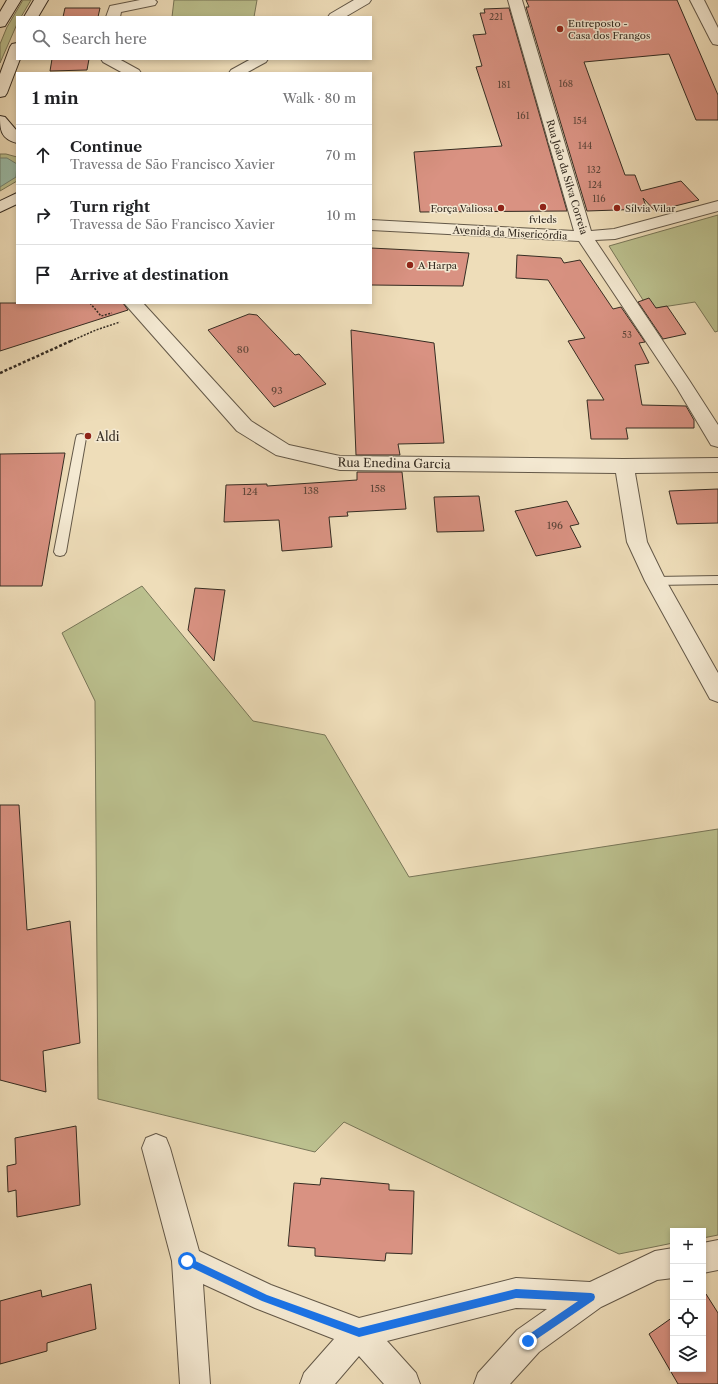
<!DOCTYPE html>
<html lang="en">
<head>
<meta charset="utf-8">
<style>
	:root { --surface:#fff; --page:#f6f6f6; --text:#202124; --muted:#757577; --line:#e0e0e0 }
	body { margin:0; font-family:"Libre Caslon Text",serif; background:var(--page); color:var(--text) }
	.controls { position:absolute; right:12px; bottom:12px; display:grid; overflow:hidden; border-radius:0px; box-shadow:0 2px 6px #0003 }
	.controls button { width:36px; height:36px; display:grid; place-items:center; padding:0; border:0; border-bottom:1px solid var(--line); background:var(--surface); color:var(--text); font:20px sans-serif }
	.stop { position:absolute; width:12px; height:12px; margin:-9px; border:3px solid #1a73e8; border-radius:50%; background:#fff }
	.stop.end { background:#1a73e8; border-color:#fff; box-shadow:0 1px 4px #0008 }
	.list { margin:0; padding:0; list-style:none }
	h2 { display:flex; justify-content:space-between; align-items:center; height:52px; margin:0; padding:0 16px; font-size:17px }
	h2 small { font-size:13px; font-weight:400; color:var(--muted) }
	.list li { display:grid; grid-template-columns:26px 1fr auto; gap:12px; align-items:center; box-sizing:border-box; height:60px; padding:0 16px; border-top:1px solid var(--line) }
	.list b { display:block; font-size:15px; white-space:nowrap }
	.list p { margin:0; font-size:13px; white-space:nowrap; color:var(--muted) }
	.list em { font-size:13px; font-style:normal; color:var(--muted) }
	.icon { flex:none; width:22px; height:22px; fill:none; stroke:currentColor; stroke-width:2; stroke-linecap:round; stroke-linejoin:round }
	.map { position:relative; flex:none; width:718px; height:1384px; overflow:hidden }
	.search { position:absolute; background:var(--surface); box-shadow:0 2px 6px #0003; left:16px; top:16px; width:356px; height:44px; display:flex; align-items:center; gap:10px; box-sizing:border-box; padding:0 14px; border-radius:0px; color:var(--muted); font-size:15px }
	.panel { position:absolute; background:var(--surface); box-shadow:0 2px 6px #0003; left:16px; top:72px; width:356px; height:232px; border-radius:0px }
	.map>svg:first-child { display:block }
</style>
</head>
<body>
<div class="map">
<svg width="718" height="1384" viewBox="0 0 718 1384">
	<rect width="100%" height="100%" fill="#eeddb9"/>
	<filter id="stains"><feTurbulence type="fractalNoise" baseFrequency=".005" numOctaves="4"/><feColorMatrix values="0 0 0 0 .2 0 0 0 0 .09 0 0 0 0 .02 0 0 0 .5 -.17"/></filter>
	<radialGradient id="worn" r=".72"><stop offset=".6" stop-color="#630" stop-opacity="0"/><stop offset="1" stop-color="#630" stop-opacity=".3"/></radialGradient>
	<!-- green -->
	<path fill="#bbc08e" stroke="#787658" d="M23,0H31L21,17H17V24L0,63V44L7,27Z
		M174,0H257L254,17H172Z
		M0,154H6L17,157V181L0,191Z
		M718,215V331L715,332L695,302L656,308L643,300L609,246Z
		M142,586L253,721L325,735L409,877L718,829V1235L703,1238V1231H673V1243L619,1254L344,1122L315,1152L98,1099L95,701L62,633Z"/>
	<!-- water -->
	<path fill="#9bbda9" stroke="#728373" d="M0,158H7L17,164L16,177L0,187Z"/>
	<!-- building -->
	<path fill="#d99282" stroke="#352c22" d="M526,0H677L718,95V120H696L669,54L584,62L625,175H635L641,191L681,181L699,200L655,211L643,198L647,209L587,211L526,7H529Z
		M65,8H100L98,17H63Z
		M509,8L567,211L420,212L414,152L502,146L476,67L482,66L473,35L486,34L480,13H485L484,9Z
		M52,59H89L87,70L50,71Z
		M371,248L469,253L463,286L371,285Z
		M517,255L561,258L564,263L580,260L613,309L621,307L645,342L639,343L649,363L635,365L642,405L686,406L694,420V428H626L628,439H591L587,400H604L568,341L585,338L548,280L516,278Z
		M649,298L656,308L667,306L686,334L663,339L638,302Z
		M0,303H123L128,310L0,351Z
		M249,314L257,315L295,355L299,354L326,384L274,407L208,330Z
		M351,330L434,343L444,443L398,444L400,455H356Z
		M65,453L42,586H0V454Z
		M357,472H402L406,509L347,512L348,516L329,517L332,547L282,551L279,520L224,522L226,485L267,484V486L357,480Z
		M718,489V523L677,524L669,491Z
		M479,496L484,531L437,532L434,497Z
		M567,501L579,524L570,526L581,547L536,556L515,511Z
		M195,588L225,590L214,661L188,630Z
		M0,805H19L27,930L70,921L80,1043L43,1051L46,1092L0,1080Z
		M76,1126L80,1205L17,1217L16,1190L8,1192L7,1166L16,1164L15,1138Z
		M321,1178L389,1184V1190L414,1191L412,1254L386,1253L385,1261L315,1256V1248L288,1246L294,1183L320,1185Z
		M91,1284L96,1329L47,1343V1351L0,1364V1301L41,1290L42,1297Z
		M706,1294L718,1313V1384H678L649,1334L673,1317V1369H703V1296Z"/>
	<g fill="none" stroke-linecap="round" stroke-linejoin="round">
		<defs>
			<path id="service" d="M81,434L85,435L86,438L66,552L64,555L60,556L56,555L54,552L76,438L77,435Z
				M718,576V584L655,585L651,584L649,581L651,578L655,577Z"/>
			<path id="minor" d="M140,0H155L157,2L155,5L121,12L120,17H106L110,6Z
				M354,0H371L369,3L345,17H328L330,14Z
				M508,0H522L591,231L614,229L718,201V211L615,239L595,240L689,380L718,425V447L711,445L677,388L579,241L371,230V220L574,231Z
				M101,59H119L139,70L141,73H123L103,62Z
				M251,59H268L266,62L246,73H229L231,70Z
				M124,303H143L251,421L289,445L340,456L624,459L718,458V472L635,473L647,542L665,579L718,673V702L710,699L645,581L627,542L616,473L340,470L276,455L237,431Z
				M156,1134L166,1138L170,1148L199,1251L271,1285L359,1318L516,1278L590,1282L655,1251L673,1248V1278L657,1280L601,1307L539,1352L510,1384H474L478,1373L517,1330L547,1309L516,1308L387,1341L416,1373L420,1384H384L359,1356L335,1384H300L304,1373L334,1339L255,1308L203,1284L210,1384H180L172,1261L142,1148L146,1138Z
				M718,1240V1270L703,1273V1243Z"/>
			<path id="tertiary" d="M690,0H704L718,28V45L713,44L711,41Z"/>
			<path id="secondary" d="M7,0H21L5,26L0,27V12Z
				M34,0H48L38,17H24Z
				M17,43V59H20L7,93L5,96L0,97V74L10,47L12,44Z
				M0,116L5,117L17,131V143C1,139 0,130 0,116Z
				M17,193V204L0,212V201Z"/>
		</defs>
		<!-- service casing -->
		<use href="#service" stroke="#635848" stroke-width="2"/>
		<!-- minor casing -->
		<use href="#minor" stroke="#635848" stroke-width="2"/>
		<!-- tertiary casing -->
		<use href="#tertiary" stroke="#635848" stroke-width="2"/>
		<!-- secondary casing -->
		<use href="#secondary" stroke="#352c22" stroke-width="2"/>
		<!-- path-far1 -->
		<path stroke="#352c22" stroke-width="1.5" stroke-dasharray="2 1.5" stroke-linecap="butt" d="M90,303L101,316L112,313
			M71,341L96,330L120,322"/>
		<!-- path -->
		<path stroke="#352c22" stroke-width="2.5" stroke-dasharray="3 2" stroke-linecap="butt" d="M0,373L73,340"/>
		<!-- service -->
		<use href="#service" fill="#f4e9d2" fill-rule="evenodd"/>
		<!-- minor -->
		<use href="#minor" fill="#f4e9d2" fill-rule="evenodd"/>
		<!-- tertiary -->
		<use href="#tertiary" fill="#f4e9d2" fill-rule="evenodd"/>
		<!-- secondary -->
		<use href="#secondary" fill="#f4e9d2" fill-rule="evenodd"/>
	</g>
	<!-- route -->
	<path fill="#1a73e8" d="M187,1257L267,1295L359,1328L516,1289L591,1293L594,1294L595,1297L594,1300L528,1345L525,1344L524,1341L525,1337L578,1301L516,1298L359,1337L262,1301L184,1264L182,1261L184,1258Z"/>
	<!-- markers -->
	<g fill="#8f2418" stroke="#f4e9d2" stroke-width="1.5">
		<circle cx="560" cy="29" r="4"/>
		<circle cx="543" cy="207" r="4"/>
		<circle cx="501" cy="208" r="4"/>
		<circle cx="617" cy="208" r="4"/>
		<circle cx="410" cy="265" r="4"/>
		<circle cx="88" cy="436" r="4"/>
	</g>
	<g text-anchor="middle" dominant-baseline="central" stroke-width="3" stroke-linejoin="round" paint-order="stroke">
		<!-- far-number labels -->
		<g font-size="9" fill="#5e463a">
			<text x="496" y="16">221</text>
			<text x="566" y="83">168</text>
			<text x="504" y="84">181</text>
			<text x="523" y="115">161</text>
			<text x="580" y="120">154</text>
			<text x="585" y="145">144</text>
			<text x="594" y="169">132</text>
			<text x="595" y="184">124</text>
			<text x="599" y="198">116</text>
			<text x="627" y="334">53</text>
		</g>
		<!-- far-poi labels -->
		<g font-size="10" fill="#352c22" stroke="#f4e9d2" text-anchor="start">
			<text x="568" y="23">Entreposto -<tspan x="568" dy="12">Casa dos Frangos</tspan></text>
			<text x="493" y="208" text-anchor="end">Força Valiosa</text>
			<text x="625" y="208">Sílvia Vilar</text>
			<text x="543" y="219" text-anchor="middle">fvleds</text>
			<text x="418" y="265">A Harpa</text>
		</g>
		<!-- far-street labels -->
		<g font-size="10" fill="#352c22" stroke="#f4e9d2">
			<text transform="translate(567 177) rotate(73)">Rua João da Silva Correia</text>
			<text transform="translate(510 233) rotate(3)">Avenida da Misericórdia</text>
		</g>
		<!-- number labels -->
		<g font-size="10" fill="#5e463a">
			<text x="243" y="349">80</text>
			<text x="277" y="390">93</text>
			<text x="378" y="488">158</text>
			<text x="311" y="490">138</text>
			<text x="250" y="491">124</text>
			<text x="555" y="525">196</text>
		</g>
		<!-- poi labels -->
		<g font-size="12" fill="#352c22" stroke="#f4e9d2" text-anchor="start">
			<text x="96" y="436">Aldi</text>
		</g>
		<!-- street labels -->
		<g font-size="12" fill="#352c22" stroke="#f4e9d2">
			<text transform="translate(394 463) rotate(1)">Rua Enedina Garcia</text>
		</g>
	</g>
	<rect width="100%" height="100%" filter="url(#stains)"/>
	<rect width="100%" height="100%" fill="url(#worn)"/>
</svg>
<div class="controls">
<button>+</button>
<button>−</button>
<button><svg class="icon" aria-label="locate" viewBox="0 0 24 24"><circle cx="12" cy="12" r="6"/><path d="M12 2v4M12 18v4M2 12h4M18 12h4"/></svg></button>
<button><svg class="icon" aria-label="layers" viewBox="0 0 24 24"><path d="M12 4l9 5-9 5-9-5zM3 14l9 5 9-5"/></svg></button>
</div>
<div class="stop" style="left:187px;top:1261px"></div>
<div class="stop end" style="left:528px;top:1341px"></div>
<div class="search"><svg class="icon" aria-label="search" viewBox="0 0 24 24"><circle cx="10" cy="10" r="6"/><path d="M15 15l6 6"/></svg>Search here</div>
<section class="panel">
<h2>1 min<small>Walk · 80 m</small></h2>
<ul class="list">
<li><svg class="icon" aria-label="ahead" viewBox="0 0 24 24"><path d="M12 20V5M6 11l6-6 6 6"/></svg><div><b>Continue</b><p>Travessa de São Francisco Xavier</p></div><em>70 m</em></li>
<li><svg class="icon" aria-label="right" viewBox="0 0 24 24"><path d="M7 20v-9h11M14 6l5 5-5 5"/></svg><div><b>Turn right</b><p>Travessa de São Francisco Xavier</p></div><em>10 m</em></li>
<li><svg class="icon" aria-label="arrive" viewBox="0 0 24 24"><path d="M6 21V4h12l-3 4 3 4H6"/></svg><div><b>Arrive at destination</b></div></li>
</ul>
</section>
</div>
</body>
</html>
